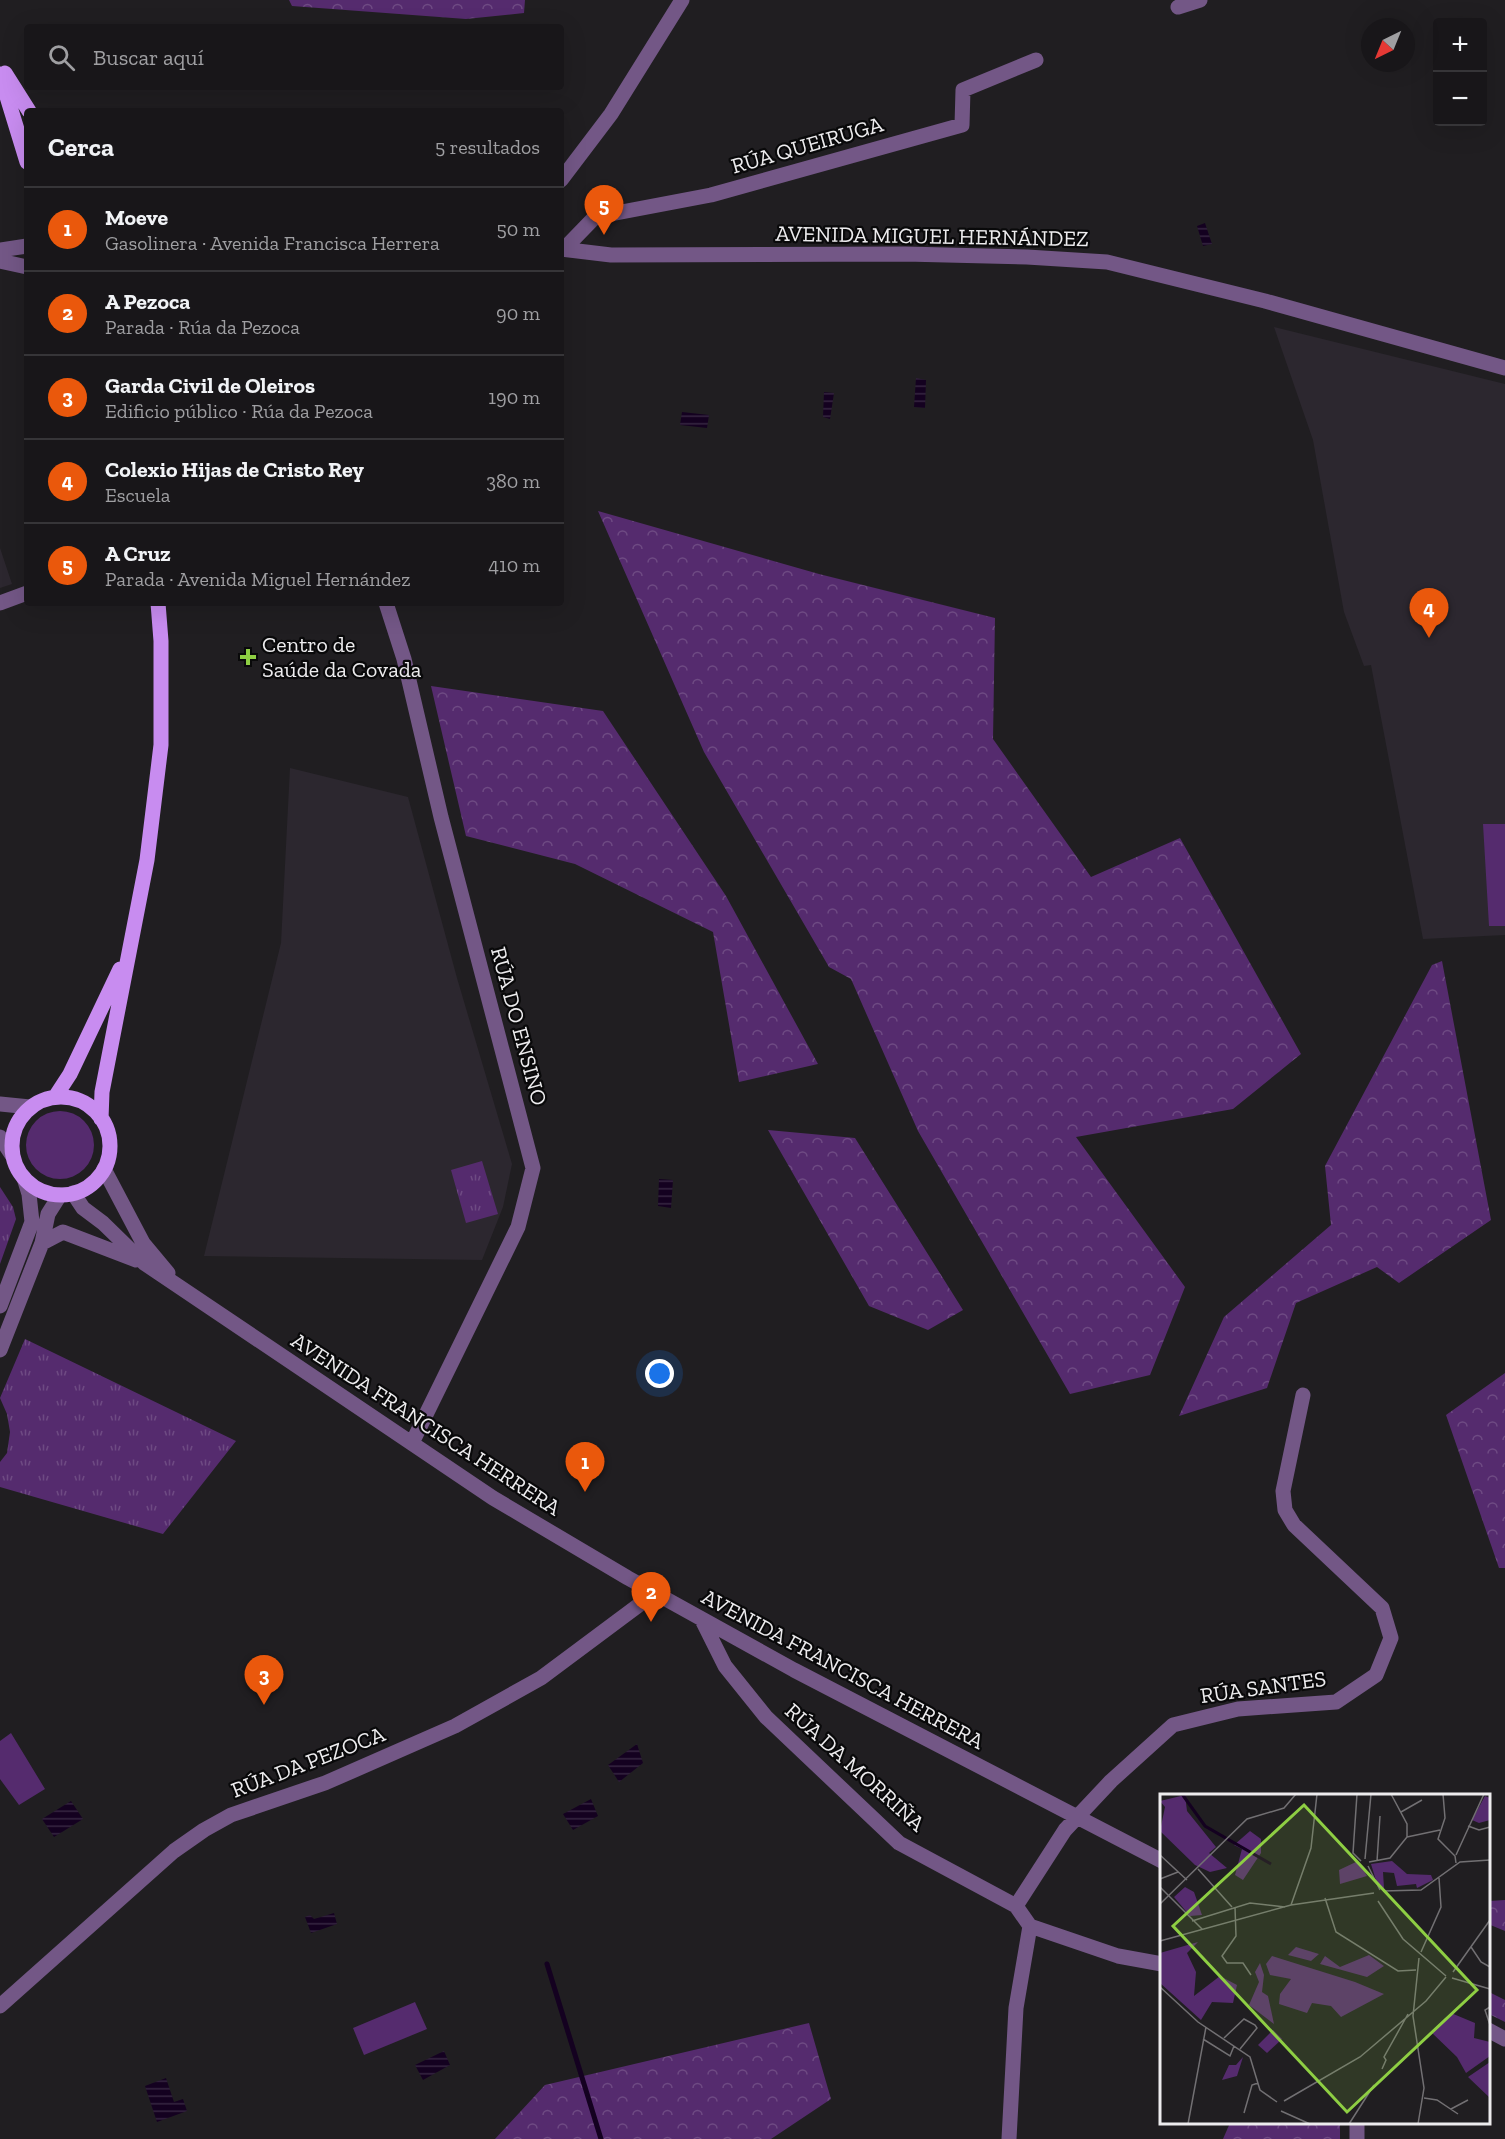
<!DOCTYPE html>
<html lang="es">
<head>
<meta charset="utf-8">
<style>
	:root { --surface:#181619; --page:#252326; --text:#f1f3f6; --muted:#9f9fa2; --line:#363538; --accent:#ea580c }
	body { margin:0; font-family:"Zilla Slab",serif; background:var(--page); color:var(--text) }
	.controls { position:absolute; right:18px; top:18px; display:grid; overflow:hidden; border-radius:6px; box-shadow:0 6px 24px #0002 }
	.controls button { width:54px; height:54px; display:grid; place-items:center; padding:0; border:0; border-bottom:2px solid var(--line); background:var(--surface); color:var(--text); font:30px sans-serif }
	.compass { position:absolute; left:1361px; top:18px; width:54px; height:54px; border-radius:50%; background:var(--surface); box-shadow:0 6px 24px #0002; rotate:223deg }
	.you { position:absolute; left:660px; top:1374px; width:21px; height:21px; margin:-15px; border:4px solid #fff; border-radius:50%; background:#1a73e8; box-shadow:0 0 0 9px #1a73e833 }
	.badge { display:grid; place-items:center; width:39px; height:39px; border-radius:50%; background:var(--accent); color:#fff; font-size:20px; font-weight:700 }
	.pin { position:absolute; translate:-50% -50px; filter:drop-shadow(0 2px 3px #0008) }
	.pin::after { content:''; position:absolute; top:32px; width:21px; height:18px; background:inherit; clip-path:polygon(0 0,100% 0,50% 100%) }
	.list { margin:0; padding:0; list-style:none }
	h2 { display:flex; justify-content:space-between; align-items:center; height:78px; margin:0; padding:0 24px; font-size:26px }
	h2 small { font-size:20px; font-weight:400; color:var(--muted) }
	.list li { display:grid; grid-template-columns:39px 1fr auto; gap:18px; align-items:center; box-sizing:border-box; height:84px; padding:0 24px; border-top:2px solid var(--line) }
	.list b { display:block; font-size:22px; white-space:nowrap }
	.list p { margin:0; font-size:20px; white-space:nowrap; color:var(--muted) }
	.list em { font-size:20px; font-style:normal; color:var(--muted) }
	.icon { flex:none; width:33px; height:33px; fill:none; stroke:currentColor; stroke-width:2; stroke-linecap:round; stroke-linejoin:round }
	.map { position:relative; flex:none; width:1505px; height:2139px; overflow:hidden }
	.search { position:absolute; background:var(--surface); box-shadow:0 6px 24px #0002; left:24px; top:24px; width:540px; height:66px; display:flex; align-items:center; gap:15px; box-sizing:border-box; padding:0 21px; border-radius:6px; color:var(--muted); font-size:22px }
	.panel { position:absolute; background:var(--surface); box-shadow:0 6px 24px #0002; left:24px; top:108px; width:540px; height:498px; border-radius:6px }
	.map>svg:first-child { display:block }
</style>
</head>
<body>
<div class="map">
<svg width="1505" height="2139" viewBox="0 0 1505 2139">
	<defs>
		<pattern id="forest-crowns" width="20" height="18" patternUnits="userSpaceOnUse" patternTransform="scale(1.5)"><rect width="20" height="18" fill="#552b6e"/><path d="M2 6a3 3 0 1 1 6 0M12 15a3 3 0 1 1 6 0" fill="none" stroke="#6e4a83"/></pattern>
		<pattern id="park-tufts" width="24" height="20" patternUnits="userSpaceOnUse" patternTransform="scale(1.5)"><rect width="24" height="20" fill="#552b6e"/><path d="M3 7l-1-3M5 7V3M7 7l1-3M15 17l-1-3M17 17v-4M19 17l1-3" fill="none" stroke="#6e4a83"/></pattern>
		<pattern id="water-rules" width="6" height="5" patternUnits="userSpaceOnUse" patternTransform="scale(1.5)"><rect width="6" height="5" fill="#140120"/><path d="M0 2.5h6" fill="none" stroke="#362641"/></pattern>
	</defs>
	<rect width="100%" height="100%" fill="#201e21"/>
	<!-- built -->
	<path fill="#2c272f" d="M1274,327L1505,384V935L1423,939L1371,665L1364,666L1344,612L1313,440Z
		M0,548L12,584L0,588Z
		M290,768L408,797L457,978L512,1164L503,1207L482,1260L204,1256L281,943Z"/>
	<!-- grass -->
	<path fill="#552b6e" d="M1483,824H1505V926H1489Z
		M26 1145a34 34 0 1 1 68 0a34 34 0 1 1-68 0Z
		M11,1733L45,1789L19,1805L0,1779V1741Z
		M415,2002L427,2029L364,2055L353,2028Z"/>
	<!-- forest -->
	<path fill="url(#forest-crowns)" d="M289,0H525L524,13L466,19L292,6Z
		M598,511L819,574L995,618L993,739L1091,877L1180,838L1301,1054L1233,1109L1076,1137L1185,1287L1150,1375L1070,1394L918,1131L851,979L829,967L704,752Z
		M431,686L603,711L726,896L818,1064L739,1082L713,932L575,864L466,836Z
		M1442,961L1491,1220L1399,1283L1377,1267L1296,1303L1267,1388L1179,1416L1224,1317L1331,1225L1325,1166L1432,965Z
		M768,1130L855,1138L963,1310L928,1330L869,1306Z
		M1505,1373V1568H1499L1446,1415Z
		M1505,1900V1931L1488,1924L1489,1901Z
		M1489,1992L1505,2000V2022L1489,2014Z
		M809,2023L831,2099L771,2139H495L545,2085Z
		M1230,2123H1340V2139H1223Z"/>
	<!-- park -->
	<path fill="url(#park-tufts)" d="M482,1161L498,1214L466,1223L451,1170Z
		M0,1187L13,1207L16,1219L0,1264Z
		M25,1339L236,1441L163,1534L0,1487V1462L7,1453L10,1432L7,1414L0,1398Z"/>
	<!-- water -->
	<path fill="url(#water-rules)" d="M1205,223L1212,244L1203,246L1197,226Z
		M916,378L926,380L925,408L914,407Z
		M824,392L834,393L830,419L823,417Z
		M682,412L709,415L707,428L680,425Z
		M659,1179L673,1180L671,1208L658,1206Z
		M637,1744L643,1763L619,1782L608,1765Z
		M591,1799L598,1816L573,1830L563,1814Z
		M71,1801L83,1819L54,1837L42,1819Z
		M334,1913L337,1924L311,1933L305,1917L310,1915L314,1919Z
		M444,2051L450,2065L423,2080L415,2065Z
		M166,2078L174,2102L183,2099L187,2111L157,2122L145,2086Z"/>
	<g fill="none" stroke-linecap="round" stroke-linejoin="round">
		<!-- stream -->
		<path stroke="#140120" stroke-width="5" d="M547,1964L601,2139"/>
		<!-- minor -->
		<path stroke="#735786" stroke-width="15" d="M1178,7L1200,0
			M561,180L611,114L682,0
			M561,249L611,255L905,254L1027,257L1107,262L1265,301L1505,368
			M564,249L595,217L711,195L962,125L963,90L1036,60
			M0,250L27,246
			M0,261L27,267
			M0,603L27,593
			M386,603L404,659L441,817L533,1168L518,1227L412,1443
			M0,1104L30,1107
			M0,1137L12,1155
			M104,1169L143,1243L168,1273
			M73,1193L83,1208L103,1223L144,1263L493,1498L628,1578L794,1670L1162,1861
			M42,1243L63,1232L136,1260
			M0,1306L32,1222L29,1194L24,1178
			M0,1350L42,1243L48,1214L60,1195
			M702,1620L725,1666L766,1717L899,1843L1016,1906L1030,1926L1118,1956L1162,1964
			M1016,1906L1065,1830L1111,1781L1173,1725L1238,1709L1336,1702L1376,1675L1391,1638L1382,1608L1294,1525L1285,1510L1283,1491L1303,1395
			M0,2006L174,1851L204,1830L231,1815L325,1783L455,1726L541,1678L655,1593
			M1488,2030L1505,2039
			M1009,2139L1016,2008L1030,1926
			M1357,2139V2122"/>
		<!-- major -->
		<path stroke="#c88cf0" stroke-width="15" d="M5,73L29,111
			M0,74L27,162
			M55,1097L70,1074L120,969
			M12 1146a49 49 0 1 1 98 0a49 49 0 1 1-98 0Z
			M101,1119L102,1092L147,860L161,745V641L158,603"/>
	</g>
	<!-- markers -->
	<path fill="#8ece43" stroke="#09090a" stroke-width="2" d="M245 648h6v6h6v6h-6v6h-6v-6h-6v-6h6z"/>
	<g text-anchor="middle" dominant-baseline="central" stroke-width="4.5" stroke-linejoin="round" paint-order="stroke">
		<!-- street labels -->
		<g font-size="22" fill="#edecee" stroke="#09090a">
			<text transform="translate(807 145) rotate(-16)">RÚA QUEIRUGA</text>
			<text transform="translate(932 236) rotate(1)">AVENIDA MIGUEL HERNÁNDEZ</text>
			<text transform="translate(519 1026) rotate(75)">RÚA DO ENSINO</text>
			<text transform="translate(426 1424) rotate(33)">AVENIDA FRANCISCA HERRERA</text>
			<text transform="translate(843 1669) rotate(28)">AVENIDA FRANCISCA HERRERA</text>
			<text transform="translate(1263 1687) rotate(-8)">RÚA SANTES</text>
			<text transform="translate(308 1762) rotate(-21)">RÚA DA PEZOCA</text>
			<text transform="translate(855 1767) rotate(42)">RÚA DA MORRIÑA</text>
		</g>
		<!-- poi labels -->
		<g font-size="22" fill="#edecee" stroke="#09090a" text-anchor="start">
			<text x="262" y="644">Centro de<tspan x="262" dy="25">Saúde da Covada</tspan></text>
		</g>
	</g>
	<!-- overview -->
	<g transform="translate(1160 1794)">
		<rect width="330" height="330" fill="#201e21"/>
		<path d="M113,236L122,245L107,259L98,251Z" fill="#552b6e"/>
		<path d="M25,1L27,17L56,53L49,59L67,74L50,78L35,71L0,37L5,13L0,7ZM90,37L101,45V59L83,86L75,81L82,55L74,51ZM25,93L34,98L42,121L30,122L14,103ZM38,148L27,159L36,178L34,202L60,182L77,191L73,209L52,208L41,226L0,189V159ZM136,153L159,160L151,167L128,161ZM209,161L224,172L207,183L160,170L165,162L180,173ZM112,162L195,188L224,200L181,223L171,212L152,209L147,219L119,210L120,200L131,185L110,181L106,170ZM100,169L104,181L102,198L108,202L114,230L89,211L99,188L95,178ZM291,219L315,229L314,244L330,248V262L306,279L297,263L271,238ZM83,263L77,282L62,286L69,271H76ZM330,268V304L308,283Z" fill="#552b6e"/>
		<path d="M325,2L330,4V26L319,29L312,26ZM198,67L207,82L180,90L179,76ZM232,67L247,80L271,81L273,86L257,94L256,90L237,92L234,79L223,78L224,94L218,93L211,70Z" fill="#552b6e"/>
		<path fill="none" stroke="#140120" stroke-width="3" d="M22,0L45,32L111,70"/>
		<path fill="none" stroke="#727073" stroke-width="1.5" d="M197,0L193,59L201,67M283,0L285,24L278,45L295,62L296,69M241,18L262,6M308,32L319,36L330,33M247,43L280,36M0,61L27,86M296,61L324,0M205,65L211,0M217,67L220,22M209,68L230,64L247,43V30L231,0M208,72L220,96M38,75L72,113M0,85L18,78M0,93L42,135M223,97L261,96L300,68L330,66M165,104L176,138L238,177L256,176M218,107L243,145L286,182M0,110L87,25L124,14L136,0M131,111L151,54L157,0M75,113L76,142L62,162L67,169H83L91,181M32,127L90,109L125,113M0,147L131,111L214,99M311,153L321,168L330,173M261,158L281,113L279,84M293,178L330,126M292,184L330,195M0,193L38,228L90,263L100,296L117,308M330,213L325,216L330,231M64,244L84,225L95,231L97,234L80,255M43,245L70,262L74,252M222,275L226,266L224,263L248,220M264,304L277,306L298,320M124,307L200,263L266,207L286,183M291,315L308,306M121,317L150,330M84,319L92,291L98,289M28,330L46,233M189,330L214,291M258,330L264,294L253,222L259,164"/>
		<path fill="#8ece43" fill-opacity="0.15" stroke="#8ece43" stroke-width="3" d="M144,11L317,196L187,318L13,132Z"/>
		<rect width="330" height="330" fill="none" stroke="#edecee" stroke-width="3"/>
	</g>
</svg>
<div class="controls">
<button>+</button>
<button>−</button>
</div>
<svg class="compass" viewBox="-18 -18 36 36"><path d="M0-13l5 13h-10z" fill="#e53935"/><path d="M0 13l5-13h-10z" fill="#9f9fa2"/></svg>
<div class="you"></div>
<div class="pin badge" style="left:585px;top:1492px">1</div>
<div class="pin badge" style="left:651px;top:1622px">2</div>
<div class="pin badge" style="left:264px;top:1705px">3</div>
<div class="pin badge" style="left:1429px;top:638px">4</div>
<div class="pin badge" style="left:604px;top:235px">5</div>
<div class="search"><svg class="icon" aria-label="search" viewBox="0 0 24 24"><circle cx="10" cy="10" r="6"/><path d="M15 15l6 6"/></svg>Buscar aquí</div>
<section class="panel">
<h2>Cerca<small>5 resultados</small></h2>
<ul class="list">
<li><span class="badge">1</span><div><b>Moeve</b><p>Gasolinera · Avenida Francisca Herrera</p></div><em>50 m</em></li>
<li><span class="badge">2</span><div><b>A Pezoca</b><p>Parada · Rúa da Pezoca</p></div><em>90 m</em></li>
<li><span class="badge">3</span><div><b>Garda Civil de Oleiros</b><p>Edificio público · Rúa da Pezoca</p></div><em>190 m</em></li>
<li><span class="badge">4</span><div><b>Colexio Hijas de Cristo Rey</b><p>Escuela</p></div><em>380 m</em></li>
<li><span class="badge">5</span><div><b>A Cruz</b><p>Parada · Avenida Miguel Hernández</p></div><em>410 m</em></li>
</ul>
</section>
</div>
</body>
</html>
